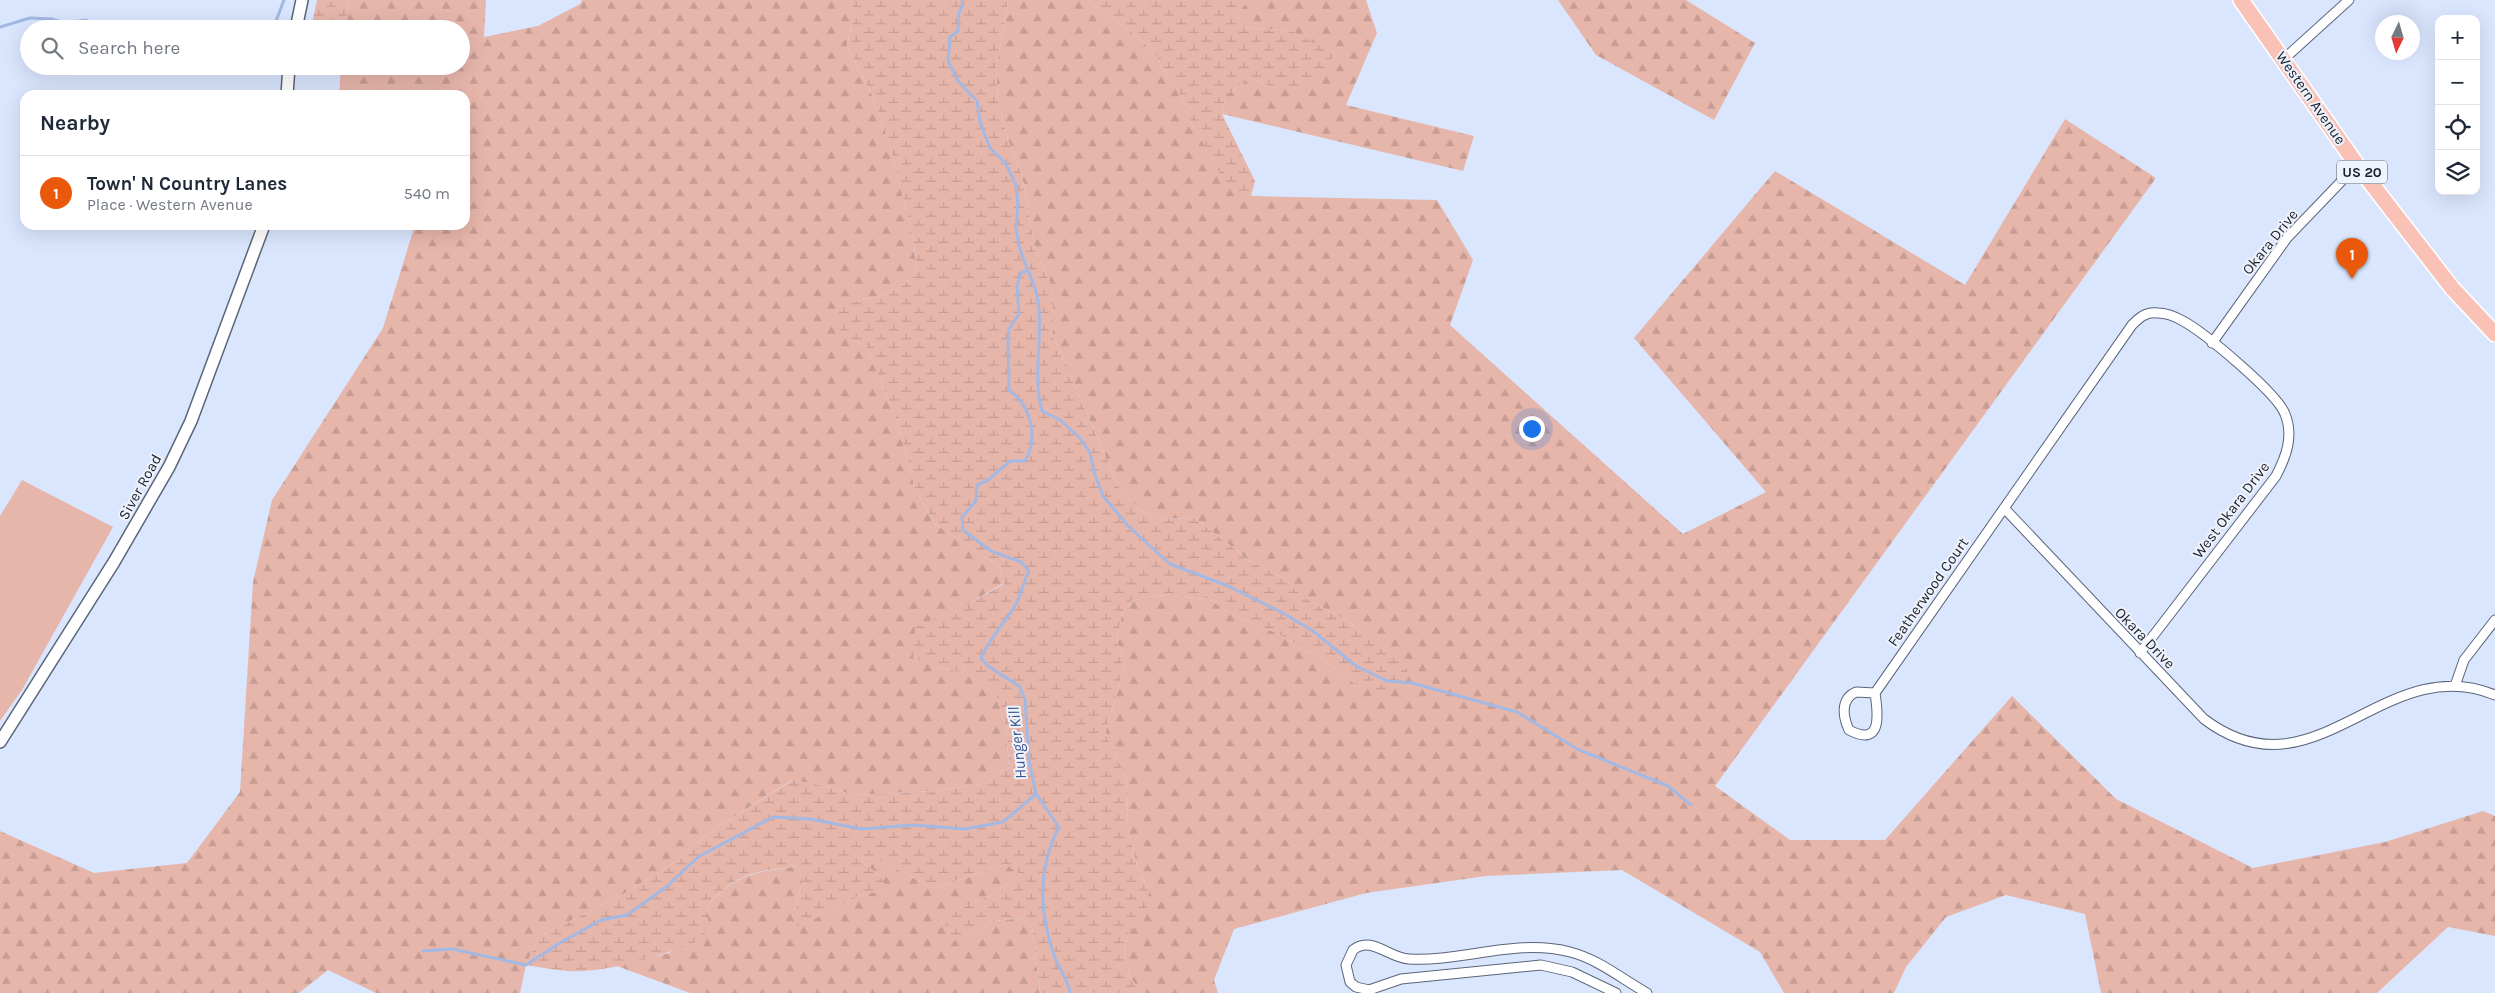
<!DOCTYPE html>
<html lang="en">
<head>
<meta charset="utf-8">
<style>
	:root { --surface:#fff; --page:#f2f2f3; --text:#1f2937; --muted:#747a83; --line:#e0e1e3; --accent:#ea580c }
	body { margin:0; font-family:Karla,sans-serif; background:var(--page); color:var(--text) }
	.controls { position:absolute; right:15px; top:15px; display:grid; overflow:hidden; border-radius:10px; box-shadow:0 5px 20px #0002 }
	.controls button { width:45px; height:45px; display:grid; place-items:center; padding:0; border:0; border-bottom:1px solid var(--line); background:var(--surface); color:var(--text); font:25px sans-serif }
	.compass { position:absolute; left:2375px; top:15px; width:45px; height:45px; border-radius:50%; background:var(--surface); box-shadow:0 5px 20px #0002; rotate:185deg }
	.you { position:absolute; left:1531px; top:428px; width:18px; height:18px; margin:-12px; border:4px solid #fff; border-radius:50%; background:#1a73e8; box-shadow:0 0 0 8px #1a73e833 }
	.badge { display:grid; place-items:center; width:32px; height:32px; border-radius:50%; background:var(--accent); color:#fff; font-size:16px; font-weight:700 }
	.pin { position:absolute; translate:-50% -41px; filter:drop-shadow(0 1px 2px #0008) }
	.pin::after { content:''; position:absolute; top:26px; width:18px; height:15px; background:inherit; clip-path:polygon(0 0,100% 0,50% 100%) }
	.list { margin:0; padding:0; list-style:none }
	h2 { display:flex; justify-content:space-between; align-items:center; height:65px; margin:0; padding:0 20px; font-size:21px }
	h2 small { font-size:16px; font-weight:400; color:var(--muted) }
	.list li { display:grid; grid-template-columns:32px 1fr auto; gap:15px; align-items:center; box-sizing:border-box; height:75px; padding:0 20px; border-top:1px solid var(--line) }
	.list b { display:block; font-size:19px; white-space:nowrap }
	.list p { margin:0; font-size:16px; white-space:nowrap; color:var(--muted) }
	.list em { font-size:16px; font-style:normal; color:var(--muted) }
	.icon { flex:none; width:28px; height:28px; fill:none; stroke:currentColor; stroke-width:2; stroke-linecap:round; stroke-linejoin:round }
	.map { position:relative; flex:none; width:2495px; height:993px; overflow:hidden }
	.search { position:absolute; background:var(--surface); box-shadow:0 5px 20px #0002; left:20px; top:20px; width:450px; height:55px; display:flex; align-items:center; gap:12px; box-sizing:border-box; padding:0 18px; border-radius:28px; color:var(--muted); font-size:19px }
	.panel { position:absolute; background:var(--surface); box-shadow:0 5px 20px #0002; left:20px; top:90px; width:450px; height:140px; border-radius:15px }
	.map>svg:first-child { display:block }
</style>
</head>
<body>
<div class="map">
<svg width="2495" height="993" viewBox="0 0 2495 993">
	<defs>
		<pattern id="forest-firs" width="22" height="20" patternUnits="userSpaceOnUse" patternTransform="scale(1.25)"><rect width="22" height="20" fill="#e7b6ab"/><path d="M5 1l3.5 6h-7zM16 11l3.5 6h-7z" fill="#c69c93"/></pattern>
		<pattern id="wetland-marsh" width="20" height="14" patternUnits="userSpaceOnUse" patternTransform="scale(1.25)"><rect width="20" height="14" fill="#e7b6ab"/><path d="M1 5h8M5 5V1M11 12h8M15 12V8" fill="none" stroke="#c69c93"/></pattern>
	</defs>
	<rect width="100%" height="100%" fill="#dae6fe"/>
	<!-- grass -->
	<path fill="#e7b6ab" d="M22,480L113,527L22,690L0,721V516Z"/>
	<!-- forest -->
	<path fill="url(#forest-firs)" d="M349,0H486L484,37L538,26L580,4L582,0H851L854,15L847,46L872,95L888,138L914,242L916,276L890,293L853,302L852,340L867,347L898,424L915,488L934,523L1000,567L1004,583L968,604L937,668L966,672L995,694L1006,725L1009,767L987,783L934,791L853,795L825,786L792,780L716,828L671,865L617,898L539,936L526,965L520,993H376L328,970L299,993H0V831L94,873L187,863L240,792L253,582L272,500L383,328L415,225H465V95H339L341,66H461V29H345Z
		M1008,0H1088L1139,38L1157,57L1167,78L1180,93L1190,120L1228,186L1252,196L1437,200L1473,260L1450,325L1683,534L1766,492L1634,338L1775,171L1965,285L2065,119L2156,178L1715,786L1790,840H1885L2012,696L2116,799L2253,868L2385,842L2483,811L2495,816V936L2448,927L2377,993H2101L2085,914L2006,895L1946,917L1906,967L1894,993H1784L1760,952L1622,870L1486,876L1366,893L1234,929L1214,980L1218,993H1141L1129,975L1124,952L1128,934L1135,926L1149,891L1138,869L1127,827L1128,784L1115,751L1105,734L1124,669L1117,639L1122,613L1131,601L1155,595L1210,599L1230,614L1274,632L1316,655L1362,689L1407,670L1348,621L1303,597L1284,578L1251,562L1195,518L1159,519L1141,511L1120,489L1053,336V289L1035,249L1022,175L1008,140L998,100L996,71Z
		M1250,0H1366L1377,33L1346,105L1474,136L1463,171L1222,114L1226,95L1250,78L1272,87L1334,54L1291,31L1243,27L1235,14Z
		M1558,0H1686L1755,43L1714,120L1596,55Z
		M875,858L933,888L1006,864L1021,875L989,896L959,908L967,939L994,921L1022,918L1032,928L1040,993H690L617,966L669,953L708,924L706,907C740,871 751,874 797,866L803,879L796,904L798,927L861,895L887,890L880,876L859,859Z"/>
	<!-- wetland -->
	<path fill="url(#wetland-marsh)" d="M317,0H349L345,29H311Z
		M851,0H1008L996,71L998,100L1008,140L1022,175L1035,249L1053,289V336L1120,489L1141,511L1159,519L1195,518L1251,562L1284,578L1303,597L1348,621L1407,669L1406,682L1391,690L1362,689L1316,655L1274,632L1230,614L1210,599L1155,595L1131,601L1122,613L1117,639L1124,669L1105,734L1115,751L1128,784L1127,827L1138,869L1149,891L1146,915L1128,934L1124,952L1129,975L1141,993H1040L1032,928L1022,918L994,921L967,939L951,941L945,925L959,908L989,896L1021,875L1006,864L933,888L875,858L859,859L880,876L888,890L861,895L797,928L796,904L803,879L797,866C751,873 739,871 706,907L708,924L703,939C664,955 610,973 568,971C554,970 540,967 526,965L539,936L617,898L671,865L716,828L793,780L825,786L853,795L934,791L987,783L1009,767L1006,725L995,694L966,672L937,668L913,658L915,627L968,604L1004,584L1000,567L934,523L915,488L898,424L867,347L852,340L836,327L837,310L853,302L890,293L916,276L914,242L888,138L872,95L847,46L854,15Z
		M1088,0H1250L1235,14L1243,27L1291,31L1334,53L1325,75L1304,91L1272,87L1250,78L1226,95L1222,114L1255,181L1251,196L1227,186L1190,120L1180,93L1167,78L1157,57L1139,38Z"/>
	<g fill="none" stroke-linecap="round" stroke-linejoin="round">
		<!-- stream -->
		<path stroke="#a3b9e4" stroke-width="3" d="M962,0L963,5L959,12L958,31L950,37L948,61L958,81L977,101L980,122L990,148L1006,164L1016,185L1018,205L1016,228L1019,246L1028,271L1021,273L1017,286L1019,314L1009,329L1008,339L1009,390C1031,406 1039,437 1025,461H1010L987,481L977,485L976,501L962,517L963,530L991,551L1021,562L1029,571C1024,581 1021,595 1016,604C1005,623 990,637 981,658L988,666L1019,686L1025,699L1029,761L1036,794L1059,827C1037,870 1039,913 1055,958C1059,969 1069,981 1070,993
			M0,27L30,18L52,19L65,23L86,20L101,29
			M273,29L284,0
			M1028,271C1052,315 1029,365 1042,411L1060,420L1080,438L1090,453L1094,472L1103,496L1129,527L1170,564L1228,586L1283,613L1313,631L1356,666L1387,681L1412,683L1517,712L1577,749L1668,786L1691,805
			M423,951L452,949L526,965L558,944L601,920L627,915L666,887L698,857L773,817L810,819L862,829L912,825L965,829L1003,822L1036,794"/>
		<defs>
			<path id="minor" d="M2284,59L2349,0
				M2212,343L2287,238L2357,165
				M2004,508L2204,719C2315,803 2383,649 2495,695
				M2455,686L2464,660L2495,620
				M1856,692L1875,693C1878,713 1883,748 1849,730C1843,717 1840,699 1856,692Z
				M1875,693L2132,325C2139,318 2146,311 2158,313C2166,313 2176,317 2183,321C2205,333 2277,393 2285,414C2294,436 2286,457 2276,476L2140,653
				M1616,993L1572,972L1541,965L1401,979L1369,990L1356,987L1350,982L1346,965L1353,950C1371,935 1389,958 1409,959C1462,962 1517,938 1570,952C1598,959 1622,979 1647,993"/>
			<path id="tertiary" d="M296,29L302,0
				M287,95L289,66
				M0,742L114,562L169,467L191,421L264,225"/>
			<path id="primary" d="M2241,0L2357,165L2452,288L2495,334"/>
		</defs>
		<!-- minor casing -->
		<use href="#minor" stroke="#5b657a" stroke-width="11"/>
		<!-- tertiary casing -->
		<use href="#tertiary" stroke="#5b657a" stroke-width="14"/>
		<!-- primary casing -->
		<use href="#primary" stroke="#fff" stroke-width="18"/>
		<!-- minor -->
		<use href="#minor" stroke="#fff" stroke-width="9"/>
		<!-- tertiary -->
		<use href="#tertiary" stroke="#fff" stroke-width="11"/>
		<!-- primary -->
		<use href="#primary" stroke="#fac2b6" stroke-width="15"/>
	</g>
	<g text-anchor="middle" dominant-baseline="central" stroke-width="4" stroke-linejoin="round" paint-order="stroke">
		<!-- shield labels -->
		<rect fill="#eef3fd" stroke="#5b5f69" stroke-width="1" x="2337" y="160.5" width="50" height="23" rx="4"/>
		<g font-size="14" font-weight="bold" fill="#1c2029">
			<text x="2362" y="172">US 20</text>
		</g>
		<!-- street labels -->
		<g font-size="15" fill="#1c2029" stroke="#eef3fd">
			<text transform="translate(2311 98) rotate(55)">Western Avenue</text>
			<text transform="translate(2270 242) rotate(-51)">Okara Drive</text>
			<text transform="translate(140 487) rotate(-61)">Siver Road</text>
			<text transform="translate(2231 510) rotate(-53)">West Okara Drive</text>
			<text transform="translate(1928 592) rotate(-55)">Featherwood Court</text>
			<text transform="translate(2145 638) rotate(46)">Okara Drive</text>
		</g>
		<!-- water labels -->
		<g font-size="16" font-style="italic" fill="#3b558d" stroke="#eef3fd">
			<text transform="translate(1017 743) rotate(-96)">Hunger Kill</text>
		</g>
	</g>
</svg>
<div class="controls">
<button>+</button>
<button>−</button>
<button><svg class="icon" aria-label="locate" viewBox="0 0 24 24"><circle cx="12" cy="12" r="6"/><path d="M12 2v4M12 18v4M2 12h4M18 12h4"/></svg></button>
<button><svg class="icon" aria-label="layers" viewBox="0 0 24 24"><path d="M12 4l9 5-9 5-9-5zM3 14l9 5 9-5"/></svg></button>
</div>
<svg class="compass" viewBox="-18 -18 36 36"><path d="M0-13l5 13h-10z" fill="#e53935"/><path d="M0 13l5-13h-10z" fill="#747a83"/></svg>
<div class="you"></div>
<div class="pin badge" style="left:2352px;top:279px">1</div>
<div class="search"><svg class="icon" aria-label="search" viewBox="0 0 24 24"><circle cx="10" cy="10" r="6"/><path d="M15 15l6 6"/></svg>Search here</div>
<section class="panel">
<h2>Nearby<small></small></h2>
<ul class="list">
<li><span class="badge">1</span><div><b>Town' N Country Lanes</b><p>Place · Western Avenue</p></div><em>540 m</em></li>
</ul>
</section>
</div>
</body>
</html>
